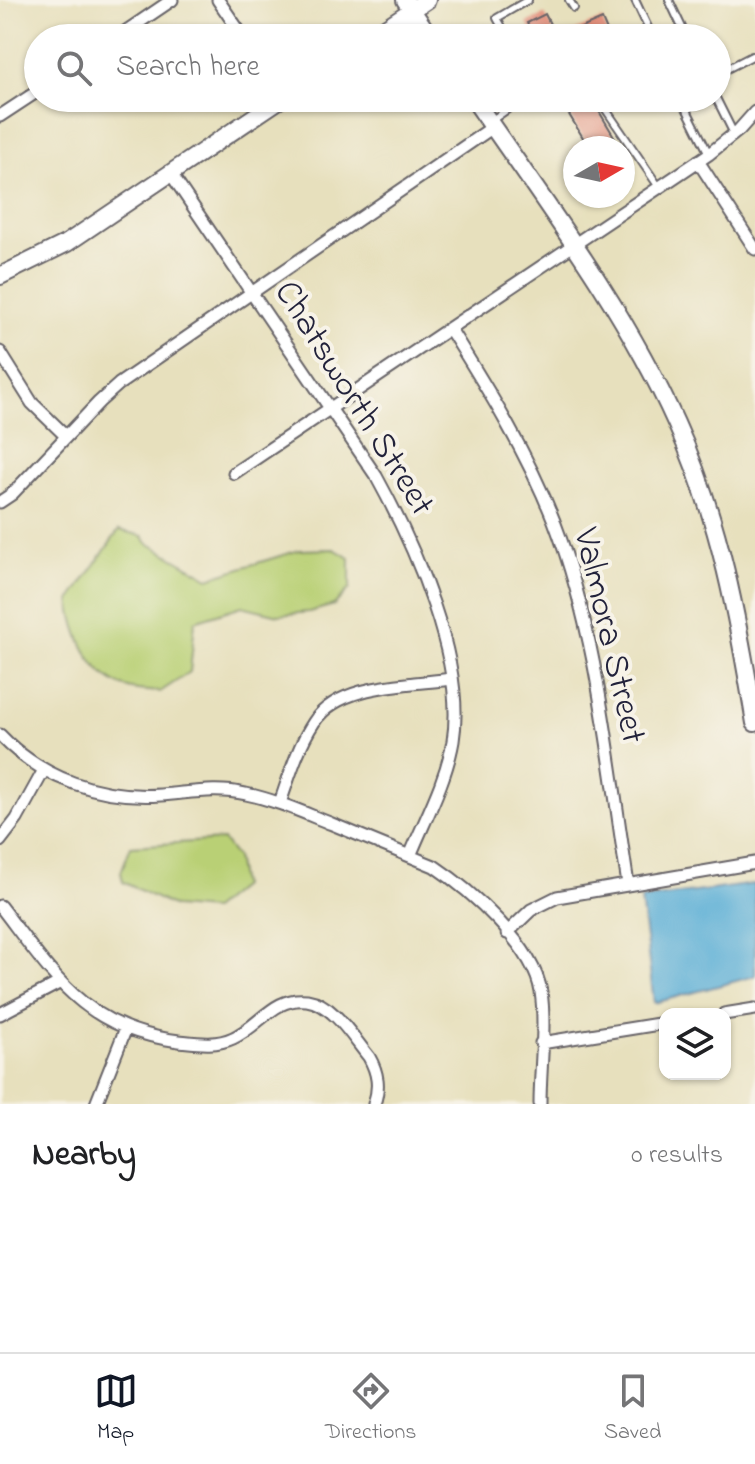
<!DOCTYPE html>
<html lang="en">
<head>
<meta charset="utf-8">
<style>
	:root { --surface:#fff; --page:#f6f6f6; --text:#202124; --muted:#757577; --line:#e0e0e0; --accent:#111827 }
	body { margin:0; font-family:"Indie Flower",sans-serif; background:var(--page); color:var(--text) }
	.controls { position:absolute; right:24px; bottom:24px; display:grid; overflow:hidden; border-radius:16px; box-shadow:0 2px 6px #0004 }
	.controls button { width:72px; height:72px; display:grid; place-items:center; padding:0; border:0; border-bottom:2px solid var(--line); background:var(--surface); color:var(--text); font:40px sans-serif }
	.compass { position:absolute; left:563px; top:136px; width:72px; height:72px; border-radius:50%; background:var(--surface); box-shadow:0 2px 6px #0004; rotate:81deg }
	.list { margin:0; padding:0; list-style:none }
	h2 { display:flex; justify-content:space-between; align-items:center; height:104px; margin:0; padding:0 32px; font-size:34px }
	h2 small { font-size:26px; font-weight:400; color:var(--muted) }
	.icon { flex:none; width:44px; height:44px; fill:none; stroke:currentColor; stroke-width:2; stroke-linecap:round; stroke-linejoin:round }
	.map { position:relative; flex:none; width:755px; height:1104px; overflow:hidden }
	.search { position:absolute; background:var(--surface); box-shadow:0 2px 6px #0004; left:24px; right:24px; top:24px; height:88px; display:flex; align-items:center; gap:20px; box-sizing:border-box; padding:0 28px; border-radius:44px; color:var(--muted); font-size:30px }
	.sheet { height:248px; background:var(--surface) }
	nav { display:flex; justify-content:space-around; align-items:center; box-sizing:border-box; height:112px; border-top:2px solid var(--line); background:var(--surface); font-size:22px; color:var(--muted) }
	nav a { display:grid; justify-items:center; gap:4px }
	nav .on { color:var(--accent) }
	.map>svg:first-child { display:block }
</style>
</head>
<body>
<div class="map">
<svg width="755" height="1104" viewBox="0 0 755 1104">
	<rect width="100%" height="100%" fill="#f7f3e8"/>
	<filter id="ink" filterUnits="userSpaceOnUse"><feTurbulence type="fractalNoise" baseFrequency=".0125" numOctaves="2"/><feDisplacementMap in="SourceGraphic" scale="16" xChannelSelector="R" yChannelSelector="G"/><feConvolveMatrix kernelMatrix="1 2 1 2 8 2 1 2 1" color-interpolation-filters="sRGB"/></filter>
	<filter id="wash" filterUnits="userSpaceOnUse"><feTurbulence type="fractalNoise" baseFrequency=".006" numOctaves="4" result="noise"/><feDisplacementMap in="SourceGraphic" scale="32" xChannelSelector="R" yChannelSelector="G"/><feGaussianBlur stdDeviation="1.8" result="paint"/><feColorMatrix in="noise" values="0 0 0 0 0 0 0 0 0 0 0 0 0 0 0 0 0 1.4 0 .05"/><feComposite in="paint" operator="in"/></filter>
	<g filter="url(#wash)">
		<rect width="100%" height="100%" fill="#e7e0bd"/>
		<!-- green -->
		<path fill="#b9d075" stroke="#6e7958" stroke-width="2" d="M119,530L143,536L146,542L209,578L299,550L334,549L350,558V588L334,605L309,612L279,615L242,606L195,621L190,672L160,692C150,691 138,691 128,688C90,676 76,637 70,601Z
			M223,840L236,857L241,886L212,910L174,907L123,882L121,872L131,846Z"/>
		<!-- water -->
		<path fill="#5aaed6" stroke="#3e6888" stroke-width="2" d="M755,884V976L654,1003L641,899Z"/>
		<g id="blocks">
			<!-- building -->
			<path fill="#e18e7a" d="M545,14L557,38H534L527,23Z
				M602,19L610,38H558Z
				M559,98H591L621,148H573L585,141Z"/>
		</g>
	</g>
	<g filter="url(#ink)">
		<use href="#blocks" fill-opacity="0" stroke="#676468" stroke-width="2"/>
		<g fill="none" stroke-linecap="round" stroke-linejoin="round">
			<defs>
				<path id="lane" d="M569,0L574,8
					M635,0L653,38
					M669,0L687,38
					M508,38L497,18L528,0
					M717,74L752,56
					M598,98L659,187
					M681,98L709,154
					M716,98L734,134
					M492,120L524,98"/>
				<path id="street" d="M218,0L244,38
					M116,38L172,0
					M0,116L38,91
					M698,161L755,249
					M171,174L376,476C414,545 466,661 453,741C446,781 425,819 410,856
					M450,329C489,391 527,453 554,521C598,636 609,763 628,884
					M0,352L32,403L66,436
					M234,473L709,154L739,130L755,112
					M0,502L12,494L99,402L119,384L493,127
					M0,735C42,779 100,799 161,795C190,793 216,787 246,794C276,800 304,813 332,824C366,838 400,852 434,866C470,890 534,946 541,992C546,1024 540,1070 540,1104
					M280,803C289,777 298,746 314,722C339,683 409,685 452,679
					M0,841L17,819L44,770
					M0,906C54,976 84,1029 179,1041C198,1043 216,1046 233,1038C260,1026 274,996 307,1000C334,1004 353,1038 369,1057C378,1073 380,1087 374,1104
					M507,933L531,910L557,897L755,863
					M0,1014L59,983
					M724,1014L755,1009
					M541,1043L665,1023
					M96,1104L126,1028"/>
				<path id="secondary" d="M405,0L431,38
					M370,38L427,0
					M473,98C545,203 624,307 676,423C720,519 738,620 755,723
					M0,276L67,243L282,98"/>
			</defs>
			<!-- lane casing -->
			<use href="#lane" stroke="#676468" stroke-width="10"/>
			<!-- street casing -->
			<use href="#street" stroke="#676468" stroke-width="15"/>
			<!-- secondary casing -->
			<use href="#secondary" stroke="#676468" stroke-width="20"/>
			<!-- lane -->
			<use href="#lane" stroke="#fff" stroke-width="6"/>
			<!-- street -->
			<use href="#street" stroke="#fff" stroke-width="11"/>
			<!-- secondary -->
			<use href="#secondary" stroke="#fff" stroke-width="16"/>
		</g>
	</g>
	<g text-anchor="middle" dominant-baseline="central" stroke-width="8" stroke-linejoin="round" paint-order="stroke">
		<!-- street labels -->
		<g font-size="36" fill="#22223b" stroke="#f7f3e8">
			<text transform="translate(353 399) rotate(58)">Chatsworth Street</text>
			<text transform="translate(608 636) rotate(77)">Valmora Street</text>
		</g>
	</g>
</svg>
<div class="controls">
<button><svg class="icon" aria-label="layers" viewBox="0 0 24 24"><path d="M12 4l9 5-9 5-9-5zM3 14l9 5 9-5"/></svg></button>
</div>
<svg class="compass" viewBox="-18 -18 36 36"><path d="M0-13l5 13h-10z" fill="#e53935"/><path d="M0 13l5-13h-10z" fill="#757577"/></svg>
<div class="search"><svg class="icon" aria-label="search" viewBox="0 0 24 24"><circle cx="10" cy="10" r="6"/><path d="M15 15l6 6"/></svg>Search here</div>
</div>
<section class="sheet">
<h2>Nearby<small>0 results</small></h2>
<ul class="list">
</ul>
</section>
<nav>
<a class="on"><svg class="icon" aria-label="map" viewBox="0 0 24 24"><path d="M3 6l6-2 6 2 6-2v14l-6 2-6-2-6 2zM9 4v14M15 6v14"/></svg>Map</a>
<a><svg class="icon" aria-label="directions" viewBox="0 0 24 24"><path d="M12 3l9 9-9 9-9-9zM9 14v-3h6M13 9l2 2-2 2"/></svg>Directions</a>
<a><svg class="icon" aria-label="saved" viewBox="0 0 24 24"><path d="M7 4h10v16l-5-4-5 4z"/></svg>Saved</a>
</nav>
</body>
</html>
